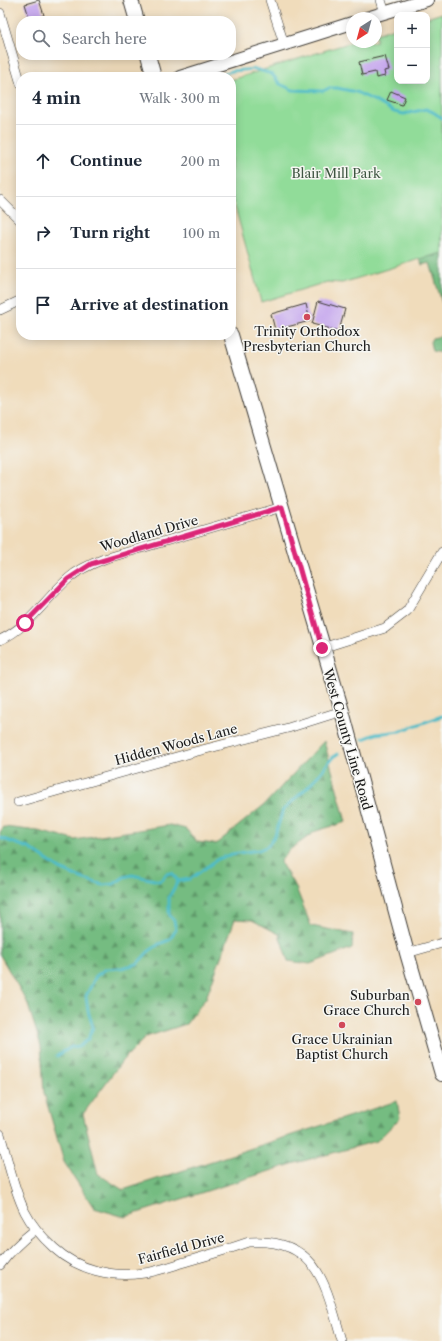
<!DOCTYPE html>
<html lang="en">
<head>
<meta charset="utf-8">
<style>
	:root { --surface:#fff; --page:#f6f6f7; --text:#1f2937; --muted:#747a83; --line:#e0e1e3 }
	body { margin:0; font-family:"Libre Caslon Text",serif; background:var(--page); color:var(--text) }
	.controls { position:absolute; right:12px; top:12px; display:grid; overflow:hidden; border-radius:8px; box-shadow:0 2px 10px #0003 }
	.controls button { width:36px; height:36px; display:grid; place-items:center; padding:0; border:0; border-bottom:1px solid var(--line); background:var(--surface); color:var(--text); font:20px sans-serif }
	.compass { position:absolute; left:346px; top:12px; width:36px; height:36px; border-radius:50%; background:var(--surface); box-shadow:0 2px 10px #0003; rotate:216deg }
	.stop { position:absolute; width:12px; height:12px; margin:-9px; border:3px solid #db2777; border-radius:50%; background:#fff }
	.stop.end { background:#db2777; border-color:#fff; box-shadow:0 1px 4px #0008 }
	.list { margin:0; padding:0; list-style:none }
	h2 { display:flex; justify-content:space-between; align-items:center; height:52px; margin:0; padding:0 16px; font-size:17px }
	h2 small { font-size:13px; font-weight:400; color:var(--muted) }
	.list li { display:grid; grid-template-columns:26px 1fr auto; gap:12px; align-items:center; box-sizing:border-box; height:72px; padding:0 16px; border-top:1px solid var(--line) }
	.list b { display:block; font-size:15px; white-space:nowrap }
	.list em { font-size:13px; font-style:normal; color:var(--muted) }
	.icon { flex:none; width:22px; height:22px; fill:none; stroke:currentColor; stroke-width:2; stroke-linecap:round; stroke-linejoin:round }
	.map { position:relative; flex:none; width:442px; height:1341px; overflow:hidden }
	.search { position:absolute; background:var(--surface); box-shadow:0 2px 10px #0003; left:16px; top:16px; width:220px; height:44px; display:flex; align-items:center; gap:10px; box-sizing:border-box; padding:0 14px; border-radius:16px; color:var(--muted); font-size:15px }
	.panel { position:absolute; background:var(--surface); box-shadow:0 2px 10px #0003; left:16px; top:72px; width:220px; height:268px; border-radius:16px }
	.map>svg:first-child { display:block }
</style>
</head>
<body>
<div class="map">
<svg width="442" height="1341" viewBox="0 0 442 1341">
	<defs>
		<pattern id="forest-firs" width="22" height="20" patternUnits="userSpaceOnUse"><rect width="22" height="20" fill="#74bc81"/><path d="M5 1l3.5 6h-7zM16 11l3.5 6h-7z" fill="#5e9869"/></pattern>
	</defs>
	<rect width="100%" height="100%" fill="#f6f6f2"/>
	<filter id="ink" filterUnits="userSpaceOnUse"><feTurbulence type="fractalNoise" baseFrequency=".025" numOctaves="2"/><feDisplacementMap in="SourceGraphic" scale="8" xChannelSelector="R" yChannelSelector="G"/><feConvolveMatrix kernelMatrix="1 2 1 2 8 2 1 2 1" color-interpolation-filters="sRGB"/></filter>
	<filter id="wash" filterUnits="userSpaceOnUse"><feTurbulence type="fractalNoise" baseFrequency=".012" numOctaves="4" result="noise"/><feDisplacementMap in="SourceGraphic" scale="16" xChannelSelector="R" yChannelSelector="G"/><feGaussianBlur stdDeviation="0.9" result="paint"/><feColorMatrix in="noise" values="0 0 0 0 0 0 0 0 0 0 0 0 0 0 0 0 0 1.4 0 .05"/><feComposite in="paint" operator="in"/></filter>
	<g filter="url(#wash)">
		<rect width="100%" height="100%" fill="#f0dcbb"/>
		<!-- forest -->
		<path fill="url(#forest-firs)" stroke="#486c4e" d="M442,236V303L430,263L422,265L420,259L416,260Z
			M442,336V353L432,351L430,342L432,338Z
			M324,741L346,822L316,831L288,851L280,862L296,888L311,926L353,934L352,948L310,964L288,961L279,934L252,920L235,919L206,998L186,1024L146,1037L122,1061L83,1114L98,1174L123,1190L397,1101L400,1118L377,1141L292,1164L125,1217L94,1208L64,1162L44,1093L41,1046L27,1002L0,955V832L4,827L38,831L75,840L170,825L186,829L197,842L216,844L264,805Z"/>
		<!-- green -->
		<path fill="#91dc99" stroke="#567c5a" d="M442,13V253L420,259L342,283L327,282L261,302L231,192V80L352,42H376V34L397,27V81H427V18Z"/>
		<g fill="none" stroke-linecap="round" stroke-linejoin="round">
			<!-- stream -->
			<path stroke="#4fbcc7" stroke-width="3" d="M213,77L232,71L255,69L272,74L280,84L293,90L323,91L329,88H337L356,92L375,101L394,112L404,114L426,109L433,112L442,118
				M363,739L376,734L400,731L442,716
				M0,838L29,848L60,869L81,878L103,885L114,884L124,877L132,875L159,881L163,879L166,874L172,873L178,881
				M57,1056L71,1047L80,1046L88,1039L93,1027L88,1011L86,996L96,976L106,969L121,968L137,964L148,952L159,944L169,940L176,930L174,921L169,914V897L178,881L190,879L218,859L232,854L259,850L268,846L275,835L283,810L311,784L333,757L338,754"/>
		</g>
		<g id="blocks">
			<!-- building -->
			<path fill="#c3a3ed" d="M39,0L44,15L30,20L25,4Z
				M385,56L389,70L384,71L385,76L376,78L375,72L362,75L359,62Z
				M391,91L405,97L402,105L387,100Z
				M318,301L345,309L339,331L312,324Z
				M306,304L310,321L275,330L271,314Z"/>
		</g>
	</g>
	<g filter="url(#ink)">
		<use href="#blocks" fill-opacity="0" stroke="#3c3934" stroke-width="1"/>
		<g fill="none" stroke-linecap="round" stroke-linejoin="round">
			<defs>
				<path id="minor" d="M270,0L284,44
					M381,0L385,13
					M0,13L21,84
					M0,200L21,221
					M0,310L21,300
					M0,640C29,627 46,598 69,578C79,569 91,564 104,559L282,507
					M322,648L385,628L407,611L442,552
					M18,802L194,752L288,728L342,711
					M407,953L442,943
					M0,1134C8,1160 13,1188 25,1212C32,1226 42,1237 54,1248C78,1270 112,1278 144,1273C159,1271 174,1265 188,1261C209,1255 229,1249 249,1242C319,1237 326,1287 342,1341
					M0,1265C10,1251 22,1240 36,1229"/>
				<path id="secondary" d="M367,18L427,0
					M180,77L352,23"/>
				<path id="primary" d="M131,0L137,21
					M148,55L154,77
					M231,335L342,711L407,953L442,1074"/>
			</defs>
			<!-- minor casing -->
			<use href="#minor" stroke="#3c3934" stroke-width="10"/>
			<!-- secondary casing -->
			<use href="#secondary" stroke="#3c3934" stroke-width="14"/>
			<!-- primary casing -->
			<use href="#primary" stroke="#3c3934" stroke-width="16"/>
			<!-- minor -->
			<use href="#minor" stroke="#fff" stroke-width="9"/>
			<!-- secondary -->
			<use href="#secondary" stroke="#fff" stroke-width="12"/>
			<!-- primary -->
			<use href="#primary" stroke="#fff" stroke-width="14"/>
		</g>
	</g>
	<g fill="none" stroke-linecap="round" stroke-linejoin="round" filter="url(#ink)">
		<!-- route -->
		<path stroke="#db2777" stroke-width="5" d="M25,623L68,579L91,564L282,507L322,648"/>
	</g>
	<!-- markers -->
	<g fill="#d1495b" stroke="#f6f6f2" stroke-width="1.5">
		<circle cx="307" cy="317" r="4"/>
		<circle cx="418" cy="1002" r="4"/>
		<circle cx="342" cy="1025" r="4"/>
	</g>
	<g text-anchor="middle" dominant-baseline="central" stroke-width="3" stroke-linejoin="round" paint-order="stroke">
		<!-- park labels -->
		<g font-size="13" fill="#3f5642" stroke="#f6f6f2">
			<text x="336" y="173">Blair Mill Park</text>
		</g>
		<!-- poi labels -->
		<g font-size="13" fill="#1c1c1c" stroke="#f6f6f2">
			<text x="307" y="331">Trinity Orthodox<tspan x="307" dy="15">Presbyterian Church</tspan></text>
			<text x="410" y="995" text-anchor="end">Suburban<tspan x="410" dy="15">Grace Church</tspan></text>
			<text x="342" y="1039">Grace Ukrainian<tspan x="342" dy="15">Baptist Church</tspan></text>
		</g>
		<!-- street labels -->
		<g font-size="13" fill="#1c1c1c" stroke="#f6f6f2">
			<text transform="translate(149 533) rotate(-16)">Woodland Drive</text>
			<text transform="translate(348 739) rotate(74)">West County Line Road</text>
			<text transform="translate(176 744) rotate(-15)">Hidden Woods Lane</text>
			<text transform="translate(181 1248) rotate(-15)">Fairfield Drive</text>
		</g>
	</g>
</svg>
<div class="controls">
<button>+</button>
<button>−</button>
</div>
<svg class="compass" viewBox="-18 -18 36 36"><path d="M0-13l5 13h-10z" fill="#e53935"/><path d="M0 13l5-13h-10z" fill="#747a83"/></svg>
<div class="stop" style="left:25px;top:623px"></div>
<div class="stop end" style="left:322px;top:648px"></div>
<div class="search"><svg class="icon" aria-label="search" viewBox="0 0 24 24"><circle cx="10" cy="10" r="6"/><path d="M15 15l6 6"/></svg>Search here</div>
<section class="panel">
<h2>4 min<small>Walk · 300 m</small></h2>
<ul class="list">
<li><svg class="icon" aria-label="ahead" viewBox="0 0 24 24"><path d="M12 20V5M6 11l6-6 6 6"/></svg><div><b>Continue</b></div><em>200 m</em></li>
<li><svg class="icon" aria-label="right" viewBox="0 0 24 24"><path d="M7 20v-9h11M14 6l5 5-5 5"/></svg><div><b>Turn right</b></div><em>100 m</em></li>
<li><svg class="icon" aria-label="arrive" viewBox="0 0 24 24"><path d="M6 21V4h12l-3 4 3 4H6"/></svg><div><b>Arrive at destination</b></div></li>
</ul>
</section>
</div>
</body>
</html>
